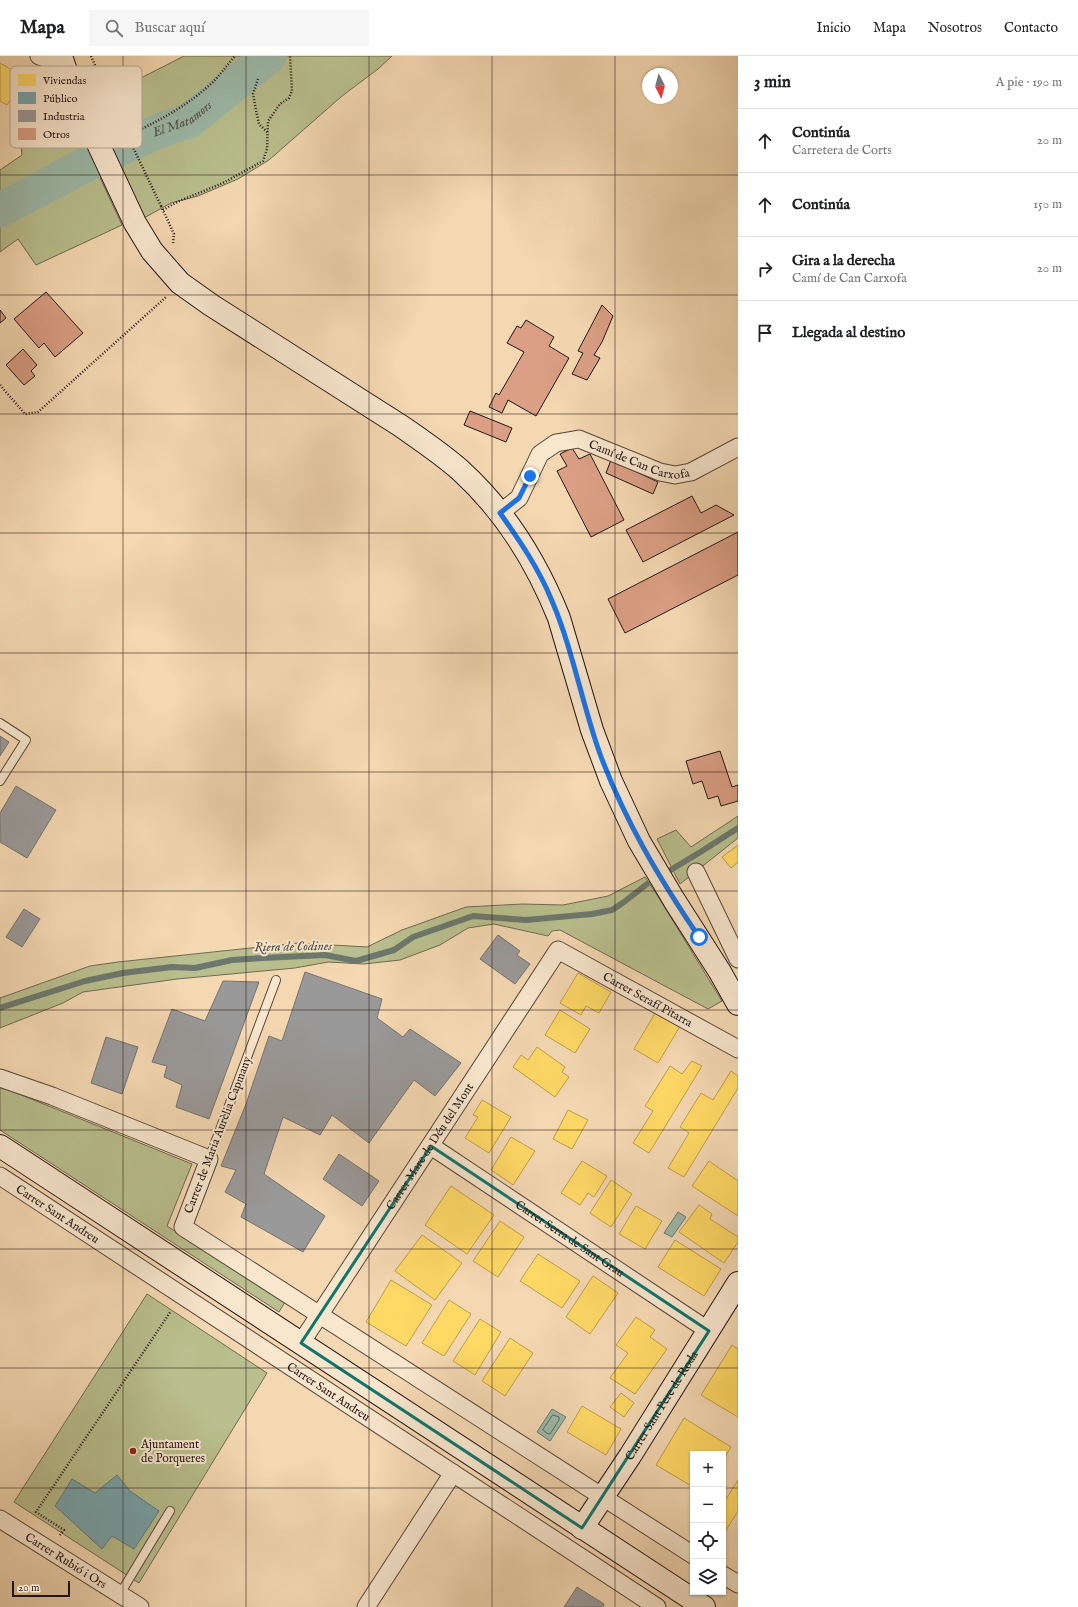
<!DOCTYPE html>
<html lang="es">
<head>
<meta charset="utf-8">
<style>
	:root { --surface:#fff; --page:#f6f6f6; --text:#202124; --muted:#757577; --line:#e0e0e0 }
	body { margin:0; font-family:"IM FELL English",serif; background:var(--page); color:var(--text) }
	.controls { position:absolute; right:12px; bottom:12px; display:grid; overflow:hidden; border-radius:0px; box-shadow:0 1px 3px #0004 }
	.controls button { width:36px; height:36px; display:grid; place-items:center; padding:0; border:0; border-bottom:1px solid var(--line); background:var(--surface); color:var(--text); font:20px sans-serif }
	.compass { position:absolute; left:642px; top:12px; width:36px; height:36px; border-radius:50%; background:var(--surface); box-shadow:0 1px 3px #0004; rotate:174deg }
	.scale { position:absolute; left:12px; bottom:10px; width:58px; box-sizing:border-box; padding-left:4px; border:2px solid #251611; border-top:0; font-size:11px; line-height:14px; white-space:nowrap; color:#251611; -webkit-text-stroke:3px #f8e6cd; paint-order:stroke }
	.stop { position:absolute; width:12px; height:12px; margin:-9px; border:3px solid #1a73e8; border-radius:50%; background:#fff }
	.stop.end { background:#1a73e8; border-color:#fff; box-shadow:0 1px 4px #0008 }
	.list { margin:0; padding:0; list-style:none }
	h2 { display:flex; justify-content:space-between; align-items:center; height:52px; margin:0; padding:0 16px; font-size:17px }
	h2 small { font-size:13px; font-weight:400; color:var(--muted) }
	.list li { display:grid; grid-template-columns:26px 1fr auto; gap:12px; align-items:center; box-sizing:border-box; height:64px; padding:0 16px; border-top:1px solid var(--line) }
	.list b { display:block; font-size:15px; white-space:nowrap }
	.list p { margin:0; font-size:13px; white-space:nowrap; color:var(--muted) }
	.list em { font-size:13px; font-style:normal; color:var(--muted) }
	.icon { flex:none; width:22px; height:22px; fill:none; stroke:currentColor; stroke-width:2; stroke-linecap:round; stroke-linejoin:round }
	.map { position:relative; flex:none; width:738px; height:1551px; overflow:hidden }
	header { display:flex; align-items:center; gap:24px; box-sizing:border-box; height:56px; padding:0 20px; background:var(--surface); border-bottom:1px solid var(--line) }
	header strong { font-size:19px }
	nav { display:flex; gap:22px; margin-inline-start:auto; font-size:14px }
	.search { width:280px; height:36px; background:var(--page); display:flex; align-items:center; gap:10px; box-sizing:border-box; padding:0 14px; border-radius:0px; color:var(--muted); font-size:15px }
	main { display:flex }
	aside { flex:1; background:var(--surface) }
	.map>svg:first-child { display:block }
</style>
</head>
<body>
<header>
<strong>Mapa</strong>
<div class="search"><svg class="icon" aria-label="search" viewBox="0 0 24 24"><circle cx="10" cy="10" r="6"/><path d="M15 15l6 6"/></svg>Buscar aquí</div>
<nav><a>Inicio</a><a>Mapa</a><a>Nosotros</a><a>Contacto</a></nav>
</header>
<main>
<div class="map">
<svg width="738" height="1551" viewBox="0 0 738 1551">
	<rect width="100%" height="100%" fill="#f4d8b2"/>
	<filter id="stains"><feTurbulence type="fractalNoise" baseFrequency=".005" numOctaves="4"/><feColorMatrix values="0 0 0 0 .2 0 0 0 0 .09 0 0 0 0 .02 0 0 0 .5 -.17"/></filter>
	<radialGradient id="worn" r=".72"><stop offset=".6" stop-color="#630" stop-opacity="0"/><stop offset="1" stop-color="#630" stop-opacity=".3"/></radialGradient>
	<!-- green -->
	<path fill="#b9bf8e" stroke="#6f6a50" d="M184,0H392L378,13L342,40L269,104L238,123L198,140L171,147L142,163L92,47Z
		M26,14L52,18L122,169L36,209L18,183L0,196V114L22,99L20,79L44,49Z
		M738,760V782L680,828L657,783L676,774L691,791Z
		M645,821L659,842L722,945L708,953L560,874L552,875L548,880L494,868L468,872L440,889L400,904L364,908L328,906L295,912L177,923L83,936L63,947L0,972V942L90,910L118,906L298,887L367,891L402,874L466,851L522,848L563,849L608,840Z
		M0,1032L9,1034L192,1108L167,1170L285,1246L279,1256L0,1074Z
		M147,1238L267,1317L139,1527L14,1446Z"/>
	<!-- water -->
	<path fill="#9cbaaa" stroke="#6c786d" d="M255,0H282L279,14C265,20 259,13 255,0Z
		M678,1156L686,1161L672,1181L664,1177Z
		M552,1353L566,1361L550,1385L537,1376Z"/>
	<!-- homes -->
	<path fill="#ffd966" stroke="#be9e4c" d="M0,7L24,21L7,49L0,45Z
		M738,789V806L731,812L722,801Z
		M578,917L611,936L599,957L586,950L581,959L560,947Z
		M658,952L682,967L658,1007L634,993Z
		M560,954L590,973L575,997L545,979Z
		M537,991L565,1011L562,1016L569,1021L555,1041L513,1011L521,999L528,1004Z
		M692,1005L702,1010L649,1097L633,1087L653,1055L645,1050L670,1010L682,1018Z
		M731,1015L738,1020V1032L684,1121L668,1112L689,1077L680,1071L701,1037L713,1044Z
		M482,1044L511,1061L489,1097L465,1082L478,1061L473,1059Z
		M568,1054L588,1064L572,1093L553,1083Z
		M511,1081L535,1095L513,1129L491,1114Z
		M582,1105L607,1120L594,1141L588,1137L580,1149L561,1137Z
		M709,1105L738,1125V1160L692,1130Z
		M611,1124L632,1138L611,1171L590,1157Z
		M451,1130L494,1159L467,1198L425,1169Z
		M699,1149L712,1158L710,1163L738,1181V1186L724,1207L679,1176Z
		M636,1150L662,1165L645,1193L619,1178Z
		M500,1165L524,1181L498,1221L473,1205Z
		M422,1179L462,1207L435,1244L395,1215Z
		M675,1184L721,1213L704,1240L658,1211Z
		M538,1198L580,1225L562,1252L520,1225Z
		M593,1220L618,1237L590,1278L566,1261Z
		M391,1224L432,1249L406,1290L366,1266Z
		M449,1244L471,1258L444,1300L422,1287Z
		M636,1261L655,1274L650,1281L667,1293L635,1338L610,1322L628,1297L616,1289Z
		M480,1263L501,1276L475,1319L453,1305Z
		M510,1282L533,1297L505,1340L482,1325Z
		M732,1289L738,1293V1361L701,1339Z
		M621,1337L634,1347L624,1361L610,1351Z
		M582,1350L621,1373L606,1399L567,1376Z
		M684,1362L731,1391L723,1404V1398H693V1431L656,1409Z
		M738,1424V1455L723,1479V1448Z"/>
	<!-- public -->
	<path fill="#76a5af" stroke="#5e7a80" d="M117,1419L130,1435L159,1455L134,1493L112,1480L102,1493L55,1450L72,1423L95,1437Z"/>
	<!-- industry -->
	<path fill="#999" stroke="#767270" d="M0,680L9,686L0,700Z
		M16,730L56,754L27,802L0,786V757Z
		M24,853L40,863L22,891L6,881Z
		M498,879L520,895L517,899L530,908L515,928L480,903Z
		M305,916L382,943L377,962L403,981L410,973L461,1007L435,1040L414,1024L369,1087L332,1059L320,1079L283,1061L264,1118L325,1160L303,1196L241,1161L246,1148L225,1136L236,1114L221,1110L246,1048L269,980L282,985Z
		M223,925L259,926L209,1063L176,1051L182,1029L164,1021L167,1010L152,1006L172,953L205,965Z
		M106,981L138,991L122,1038L91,1027Z
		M339,1098L379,1125L362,1150L323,1123Z
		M577,1531L604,1548L603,1551H564Z"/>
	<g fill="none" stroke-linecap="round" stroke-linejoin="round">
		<!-- shore -->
		<path stroke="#60685e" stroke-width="1" d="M553,1359L559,1361V1364L550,1378H548L543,1374Z"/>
		<!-- stream -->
		<path stroke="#6c786d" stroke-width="6" d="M669,815L702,795L738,772
			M0,952L85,925L123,917L172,911L195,912L232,904L263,902L325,899L356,905L394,894L413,881L473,860L526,864L592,858L612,854L624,846L647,828"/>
		<!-- river -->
		<path stroke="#9cbaaa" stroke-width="35" id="s1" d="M0,154L85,109L156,76L190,64L269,0"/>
	</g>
	<!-- building -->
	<path fill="#da9f84" stroke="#251611" d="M46,236L83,277L55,301L44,287L39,292L14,263Z
		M602,249L613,260L602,286L594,299L600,302L587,324L572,318L583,297L578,295Z
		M0,254L6,262L0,267Z
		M526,264L554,281L549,290L569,302L536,360L508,344L502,357L489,351L496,337L499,339L524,296L507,287L517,270L521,272Z
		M23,293L37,309L31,315L35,320L24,329L6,309Z
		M470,355L512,372L506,386L464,369Z
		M572,392L579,403L590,398L624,464L591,481L557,415L567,410L560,398Z
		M611,404L658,426L653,438L606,417Z
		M692,440L701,457L716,449L734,459L643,506L626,474Z
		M738,476V519L625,577L608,543Z
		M720,695L732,731L738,729V745L721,750L718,740L708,743L702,725L693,728L686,705Z"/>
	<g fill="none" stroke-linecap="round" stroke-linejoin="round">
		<defs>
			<path id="lane" d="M0,667L26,684L0,725
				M209,1103L276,924
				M120,1538L170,1455"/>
			<g id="street">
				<path d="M39,0L63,8"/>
				<path id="s2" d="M500,457L519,442L540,398L556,387L579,383L660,416L675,419L691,416L738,391"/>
				<path d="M696,816L738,903"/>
				<path d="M0,1022L52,1040L209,1103L183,1171L693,1499"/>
				<path id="s3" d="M431,1090L709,1275"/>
				<path id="s4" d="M0,1120L657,1551"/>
				<path id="s5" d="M301,1287L558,894L738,993"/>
				<path id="s6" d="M0,1463L140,1551"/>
				<path d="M723,1519L738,1528"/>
				<path d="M366,1551L453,1417"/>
			</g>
			<g id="secondary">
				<path d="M61,0L71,30L135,167L152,195L180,227L211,249L401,370C421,384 442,398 460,414C504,454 537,507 559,562L592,674L611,725L639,785L674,844L720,916L738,948"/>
				<path d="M0,1090L704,1551"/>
				<path id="s7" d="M582,1472L630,1400L738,1227"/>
			</g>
		</defs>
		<!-- lane casing -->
		<use href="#lane" stroke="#594639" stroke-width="10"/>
		<!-- street casing -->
		<use href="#street" stroke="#594639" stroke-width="19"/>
		<!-- secondary casing -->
		<use href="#secondary" stroke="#251611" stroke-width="24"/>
		<!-- path -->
		<path stroke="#251611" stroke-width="2.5" stroke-dasharray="1 2" stroke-linecap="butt" d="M91,0L109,41L105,45L121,82C153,69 191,48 215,24C222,16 228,8 235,0
			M258,23L253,38L256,54L259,68L268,77
			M161,150L174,178L173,187
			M163,154L177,146L223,127L263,105L267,93L268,65L280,48L289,42L292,35L290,0
			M0,329L25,358L38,356L166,241
			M60,1479L64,1474L36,1456L171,1255"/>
		<!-- lane -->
		<use href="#lane" stroke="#f8e6cd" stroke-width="8"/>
		<!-- street -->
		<use href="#street" stroke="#f8e6cd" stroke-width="17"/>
		<!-- secondary -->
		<use href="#secondary" stroke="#f8e6cd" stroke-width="22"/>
		<!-- path-bridge -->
		<path stroke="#251611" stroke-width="2.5" stroke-dasharray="1 2" stroke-linecap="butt" d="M109,41L161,150"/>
	</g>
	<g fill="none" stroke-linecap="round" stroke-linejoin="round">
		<!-- route -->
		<path stroke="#1a73e8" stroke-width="5" d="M530,420L519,442L500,457C520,485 539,513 552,545C573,594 582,648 600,698C625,765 659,822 699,881"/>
	</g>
	<!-- marked area -->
	<path fill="none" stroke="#0f766e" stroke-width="3" stroke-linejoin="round" d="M431,1090L709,1275L582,1472L301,1287Z"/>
	<!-- grid -->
	<path fill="none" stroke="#251611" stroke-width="1" stroke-opacity="0.55" d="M123,0V1551M246,0V1551M369,0V1551M492,0V1551M615,0V1551M0,119H738M0,239H738M0,358H738M0,477H738M0,597H738M0,716H738M0,835H738M0,954H738M0,1074H738M0,1193H738M0,1312H738M0,1432H693M723,1432H738"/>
	<!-- markers -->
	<circle fill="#8f2418" stroke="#f8e6cd" stroke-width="1.5" cx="133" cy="1395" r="4"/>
	<g text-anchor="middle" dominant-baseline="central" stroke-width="4" stroke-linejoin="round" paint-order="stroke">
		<!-- street labels -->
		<g font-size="12" fill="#251611" stroke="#f8e6cd">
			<text stroke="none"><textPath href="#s2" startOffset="180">Camí de Can Carxofa</textPath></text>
			<text stroke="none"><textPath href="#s5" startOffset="572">Carrer Serafí Pitarra</textPath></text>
			<text transform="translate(218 1079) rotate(-69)">Carrer de Maria Aurèlia Capmany</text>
			<text stroke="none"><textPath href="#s5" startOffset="235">Carrer Mare de Déu del Mont</textPath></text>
			<text stroke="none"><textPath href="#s4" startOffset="69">Carrer Sant Andreu</textPath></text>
			<text stroke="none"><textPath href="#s3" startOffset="167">Carrer Serra de Sant Grau</textPath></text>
			<text stroke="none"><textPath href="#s4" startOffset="393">Carrer Sant Andreu</textPath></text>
			<text stroke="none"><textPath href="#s7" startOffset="146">Carrer Sant Pere de Roda</textPath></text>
			<text stroke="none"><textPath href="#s6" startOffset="78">Carrer Rubió i Ors</textPath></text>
		</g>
		<!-- poi labels -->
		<g font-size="12" fill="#251611" stroke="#f8e6cd" text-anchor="start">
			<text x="141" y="1388">Ajuntament<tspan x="141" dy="14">de Porqueres</tspan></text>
		</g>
		<!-- water labels -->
		<g font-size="13" font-style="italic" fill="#4f4f47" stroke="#f8e6cd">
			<text stroke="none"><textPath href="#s1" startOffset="204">El Matamors</textPath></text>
			<text transform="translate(293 891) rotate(-1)">Riera de Codines</text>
		</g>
	</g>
	<!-- legend -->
	<rect x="10" y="10" width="132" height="82" rx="6" fill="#f8e6cd" stroke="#b9a895" stroke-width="1"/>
	<rect x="18" y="18" width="18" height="12" fill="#ffd966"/>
	<rect x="18" y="36" width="18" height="12" fill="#76a5af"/>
	<rect x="18" y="54" width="18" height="12" fill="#999"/>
	<rect x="18" y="72" width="18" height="12" fill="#da9f84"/>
	<g font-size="11" fill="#251611">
		<text x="43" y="28">Viviendas</text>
		<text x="43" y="46">Público</text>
		<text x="43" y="64">Industria</text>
		<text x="43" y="82">Otros</text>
	</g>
	<rect width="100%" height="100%" filter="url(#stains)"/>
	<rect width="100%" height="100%" fill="url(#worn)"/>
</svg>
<div class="controls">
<button>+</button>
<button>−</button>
<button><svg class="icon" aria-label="locate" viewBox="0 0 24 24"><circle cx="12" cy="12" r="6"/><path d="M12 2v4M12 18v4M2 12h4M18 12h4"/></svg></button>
<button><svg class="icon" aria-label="layers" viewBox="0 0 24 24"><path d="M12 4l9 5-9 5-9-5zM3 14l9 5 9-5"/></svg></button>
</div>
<svg class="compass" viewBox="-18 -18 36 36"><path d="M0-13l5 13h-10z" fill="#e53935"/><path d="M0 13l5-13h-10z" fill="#757577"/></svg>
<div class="scale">20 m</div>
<div class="stop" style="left:699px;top:881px"></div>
<div class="stop end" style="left:530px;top:420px"></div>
</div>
<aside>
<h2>3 min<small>A pie · 190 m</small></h2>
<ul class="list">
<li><svg class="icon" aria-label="ahead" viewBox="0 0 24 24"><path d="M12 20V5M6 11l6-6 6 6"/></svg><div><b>Continúa</b><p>Carretera de Corts</p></div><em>20 m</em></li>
<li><svg class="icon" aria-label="ahead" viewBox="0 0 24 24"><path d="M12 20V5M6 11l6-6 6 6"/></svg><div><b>Continúa</b></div><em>150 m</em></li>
<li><svg class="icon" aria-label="right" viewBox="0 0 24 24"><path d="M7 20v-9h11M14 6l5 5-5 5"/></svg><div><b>Gira a la derecha</b><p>Camí de Can Carxofa</p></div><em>20 m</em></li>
<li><svg class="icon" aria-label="arrive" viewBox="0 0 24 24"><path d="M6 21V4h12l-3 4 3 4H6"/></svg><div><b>Llegada al destino</b></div></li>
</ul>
</aside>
</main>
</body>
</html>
